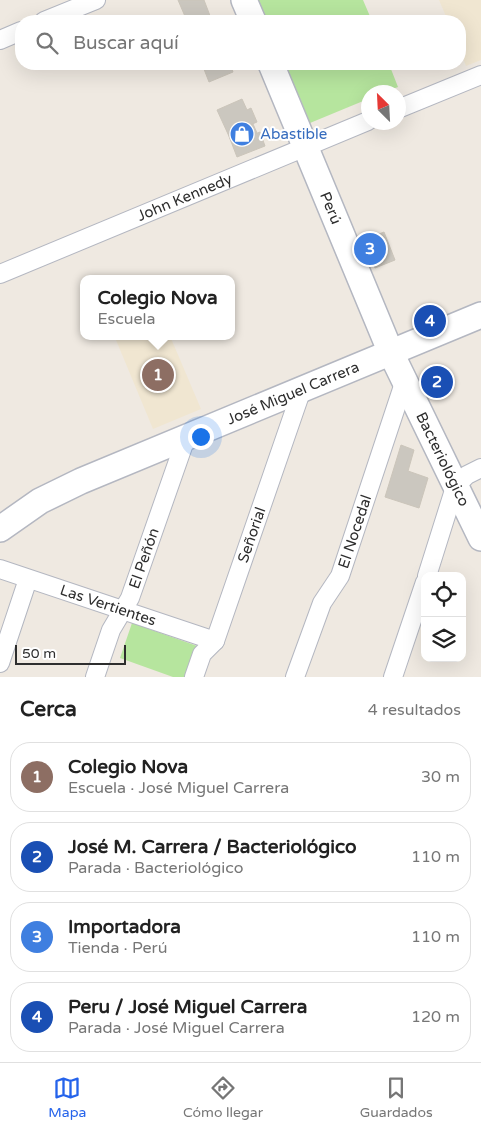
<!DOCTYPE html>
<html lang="es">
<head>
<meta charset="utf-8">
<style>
	:root { --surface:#fff; --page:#f2f2f2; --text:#222; --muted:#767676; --line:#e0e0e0; --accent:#2563eb }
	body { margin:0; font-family:"Varela Round",sans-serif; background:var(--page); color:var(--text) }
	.controls { position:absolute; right:15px; bottom:15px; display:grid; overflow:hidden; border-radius:10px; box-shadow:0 5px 20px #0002 }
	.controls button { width:45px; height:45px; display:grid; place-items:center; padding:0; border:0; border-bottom:1px solid var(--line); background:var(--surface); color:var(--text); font:25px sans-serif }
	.compass { position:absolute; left:361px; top:85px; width:45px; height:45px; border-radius:50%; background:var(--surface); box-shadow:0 5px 20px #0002; rotate:336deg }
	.scale { position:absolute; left:15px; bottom:12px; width:111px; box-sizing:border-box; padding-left:5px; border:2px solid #2e2e2e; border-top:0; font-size:14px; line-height:18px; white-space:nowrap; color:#2e2e2e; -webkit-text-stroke:4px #fff; paint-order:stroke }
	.you { position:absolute; left:200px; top:436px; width:18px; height:18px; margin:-12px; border:4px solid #fff; border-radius:50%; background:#1a73e8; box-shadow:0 0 0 8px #1a73e833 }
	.badge { display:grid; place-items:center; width:32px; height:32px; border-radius:50%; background:var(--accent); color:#fff; font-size:16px; font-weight:700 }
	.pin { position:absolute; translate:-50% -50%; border:2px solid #fff; box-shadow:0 1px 5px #0006 }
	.popup { position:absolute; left:80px; top:275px; width:155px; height:65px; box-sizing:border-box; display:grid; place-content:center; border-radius:10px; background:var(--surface); filter:drop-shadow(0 1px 4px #0005); font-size:16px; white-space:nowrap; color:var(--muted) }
	.popup b { font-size:19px; color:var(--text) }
	.popup::after { content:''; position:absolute; left:50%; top:100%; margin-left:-10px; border:10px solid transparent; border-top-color:var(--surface) }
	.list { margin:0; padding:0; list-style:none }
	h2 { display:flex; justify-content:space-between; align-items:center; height:65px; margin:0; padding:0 20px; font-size:21px }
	h2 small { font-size:16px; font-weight:400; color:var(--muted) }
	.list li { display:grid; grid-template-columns:32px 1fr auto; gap:15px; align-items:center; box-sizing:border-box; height:70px; margin:0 10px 10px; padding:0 10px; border:1px solid var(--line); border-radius:20px }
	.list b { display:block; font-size:19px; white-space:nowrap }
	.list p { margin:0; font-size:16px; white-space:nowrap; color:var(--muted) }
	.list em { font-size:16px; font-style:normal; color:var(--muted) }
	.icon { flex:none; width:28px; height:28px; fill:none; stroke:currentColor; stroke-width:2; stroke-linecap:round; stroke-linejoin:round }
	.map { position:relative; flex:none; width:481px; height:677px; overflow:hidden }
	.search { position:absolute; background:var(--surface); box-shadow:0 5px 20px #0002; left:15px; right:15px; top:15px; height:55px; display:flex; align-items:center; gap:12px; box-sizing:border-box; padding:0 18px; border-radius:20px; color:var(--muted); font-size:19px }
	.sheet { height:385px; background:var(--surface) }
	nav { display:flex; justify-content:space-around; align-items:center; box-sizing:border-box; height:70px; border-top:1px solid var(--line); background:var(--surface); font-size:14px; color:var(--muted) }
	nav a { display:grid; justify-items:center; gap:2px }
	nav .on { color:var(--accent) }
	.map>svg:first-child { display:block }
</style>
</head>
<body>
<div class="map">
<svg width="481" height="677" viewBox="0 0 481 677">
	<rect width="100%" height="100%" fill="#efe9e1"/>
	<!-- education -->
	<path fill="#f0e6d1" d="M439,0H481V60L466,66L460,50V21H448Z
		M124,336H170L201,409L153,429L116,340Z"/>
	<!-- green -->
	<path fill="#b6e59e" d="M257,0H363L372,21H267Z
		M285,64H389L398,87L384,92H368V99L310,123Z
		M132,623L200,647L189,677H173L120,658Z"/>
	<!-- building -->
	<path fill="#cbc7bf" stroke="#cbc5ba" d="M178,0H204L212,21H187Z
		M202,64H230L233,72L209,82Z
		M242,99L247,110L251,108L257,122L228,134L217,110Z
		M253,124L257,133L232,144L228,134Z
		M260,132L265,146L237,157L232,144Z
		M384,232L395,260L375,268L364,240Z
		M401,445L414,450L408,471L428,478L419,508L385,497Z"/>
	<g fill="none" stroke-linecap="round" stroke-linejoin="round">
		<defs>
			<g id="street">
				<path d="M44,21L96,0"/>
				<path d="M0,40L21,31"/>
				<path d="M398,109L481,75"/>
				<path id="s1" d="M0,274L368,121"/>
				<path id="s2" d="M0,569L215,641"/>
				<path d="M427,576L455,487L467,475L481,468"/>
				<path d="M0,663L28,579"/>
				<path id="s3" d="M95,677L111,630L130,598L186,438"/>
				<path id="s4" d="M194,677L202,654L215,641L302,389"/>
				<path id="s5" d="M295,677L322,603L340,576L404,383"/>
				<path d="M393,677L425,582"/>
			</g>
			<g id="secondary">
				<path d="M244,0L253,21"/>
				<path id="s6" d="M271,64L391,353L481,538"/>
				<path id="s7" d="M0,529L40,501L81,481L481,315"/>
			</g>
		</defs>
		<!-- street casing -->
		<use href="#street" stroke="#b4b7c1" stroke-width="20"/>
		<!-- secondary casing -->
		<use href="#secondary" stroke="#b4b7c1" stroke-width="28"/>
		<!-- street -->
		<use href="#street" stroke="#fff" stroke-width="18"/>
		<!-- secondary -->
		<use href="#secondary" stroke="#fff" stroke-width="25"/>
	</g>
	<!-- icons -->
	<defs>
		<symbol id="shop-disc" viewBox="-11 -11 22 22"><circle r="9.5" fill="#3f7fe0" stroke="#fff"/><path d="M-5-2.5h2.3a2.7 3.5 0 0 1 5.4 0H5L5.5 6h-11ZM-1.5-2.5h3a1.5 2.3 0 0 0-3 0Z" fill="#fff"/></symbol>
	</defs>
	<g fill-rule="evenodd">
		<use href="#shop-disc" x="228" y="120" width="28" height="28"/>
	</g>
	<g text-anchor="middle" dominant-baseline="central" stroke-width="4" stroke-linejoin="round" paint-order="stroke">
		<!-- shop labels -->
		<g font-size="15" fill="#366cbe" stroke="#fff" text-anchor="start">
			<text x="260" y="134">Abastible</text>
		</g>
		<!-- street labels -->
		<g font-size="15" fill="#2e2e2e" stroke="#fff">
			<text stroke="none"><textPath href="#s1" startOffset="200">John Kennedy</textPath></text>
			<text stroke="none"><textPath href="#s6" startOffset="156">Perú</textPath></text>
			<text stroke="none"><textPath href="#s7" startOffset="324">José Miguel Carrera</textPath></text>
			<text stroke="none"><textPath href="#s6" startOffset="431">Bacteriológico</textPath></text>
			<text stroke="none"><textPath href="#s5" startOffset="158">El Nocedal</textPath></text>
			<text stroke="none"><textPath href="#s4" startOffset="155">Señorial</textPath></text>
			<text stroke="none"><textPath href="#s3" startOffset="129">El Peñón</textPath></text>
			<text stroke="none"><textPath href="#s2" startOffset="114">Las Vertientes</textPath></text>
		</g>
	</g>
</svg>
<div class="controls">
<button><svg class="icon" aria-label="locate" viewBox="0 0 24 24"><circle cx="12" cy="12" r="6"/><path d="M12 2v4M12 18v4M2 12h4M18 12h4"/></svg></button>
<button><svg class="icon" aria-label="layers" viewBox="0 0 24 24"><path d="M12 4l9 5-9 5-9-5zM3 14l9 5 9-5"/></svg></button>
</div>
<svg class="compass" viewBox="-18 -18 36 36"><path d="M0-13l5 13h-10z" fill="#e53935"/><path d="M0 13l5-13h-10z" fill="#767676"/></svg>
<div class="scale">50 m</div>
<div class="you"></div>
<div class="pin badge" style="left:158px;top:375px;background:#8d6e63">1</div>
<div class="popup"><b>Colegio Nova</b>Escuela</div>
<div class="pin badge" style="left:437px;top:382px;background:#1a4fb4">2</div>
<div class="pin badge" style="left:370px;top:249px;background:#3f7fe0">3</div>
<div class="pin badge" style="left:430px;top:321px;background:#1a4fb4">4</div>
<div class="search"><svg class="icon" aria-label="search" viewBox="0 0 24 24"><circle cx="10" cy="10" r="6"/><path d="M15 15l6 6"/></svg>Buscar aquí</div>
</div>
<section class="sheet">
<h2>Cerca<small>4 resultados</small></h2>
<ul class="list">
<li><span class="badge" style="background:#8d6e63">1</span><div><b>Colegio Nova</b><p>Escuela · José Miguel Carrera</p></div><em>30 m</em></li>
<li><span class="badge" style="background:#1a4fb4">2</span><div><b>José M. Carrera / Bacteriológico</b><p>Parada · Bacteriológico</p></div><em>110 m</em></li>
<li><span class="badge" style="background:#3f7fe0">3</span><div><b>Importadora</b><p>Tienda · Perú</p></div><em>110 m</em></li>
<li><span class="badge" style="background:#1a4fb4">4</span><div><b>Peru / José Miguel Carrera</b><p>Parada · José Miguel Carrera</p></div><em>120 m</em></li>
</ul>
</section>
<nav>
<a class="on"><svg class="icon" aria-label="map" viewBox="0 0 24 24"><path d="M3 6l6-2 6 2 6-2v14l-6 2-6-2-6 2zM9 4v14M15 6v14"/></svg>Mapa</a>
<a><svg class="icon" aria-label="directions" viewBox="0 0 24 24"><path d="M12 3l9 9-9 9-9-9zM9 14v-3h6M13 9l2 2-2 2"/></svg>Cómo llegar</a>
<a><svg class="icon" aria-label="saved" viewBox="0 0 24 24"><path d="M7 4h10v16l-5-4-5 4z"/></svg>Guardados</a>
</nav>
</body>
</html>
